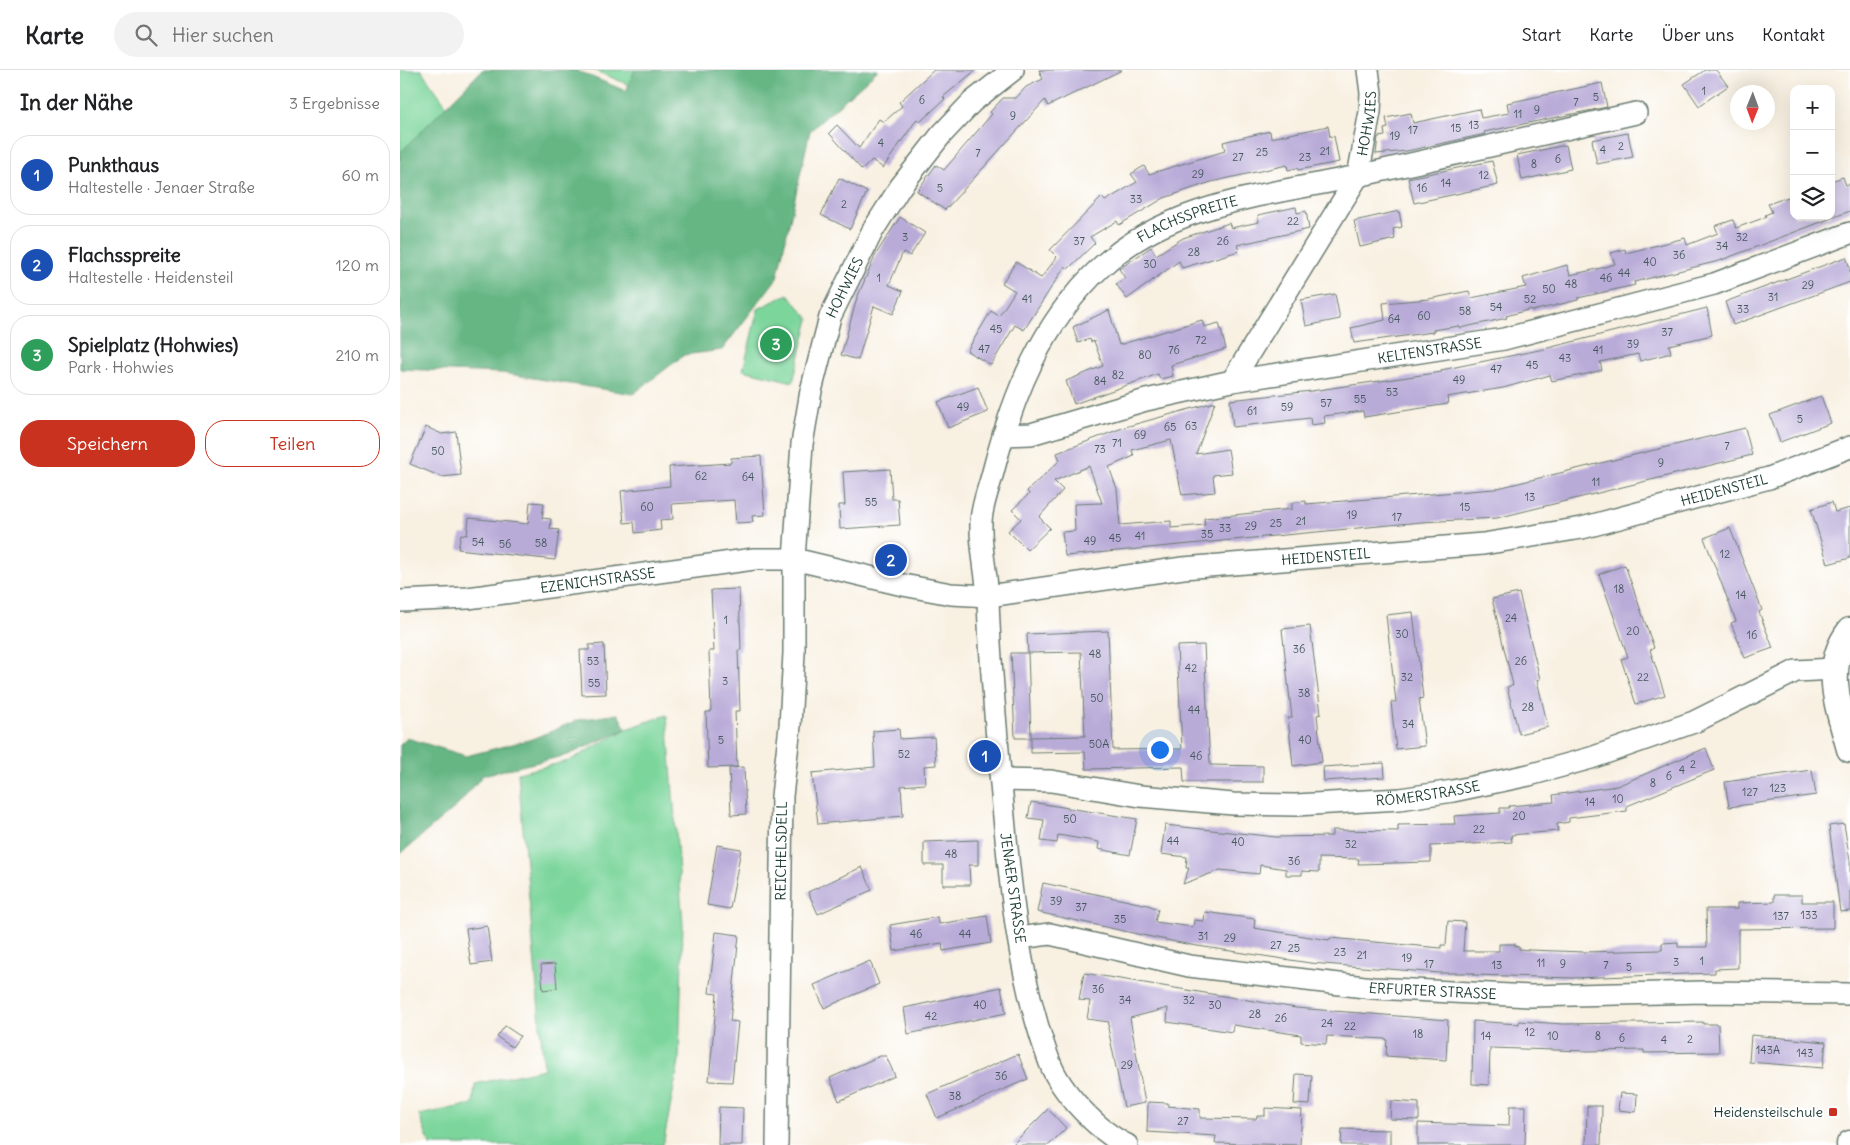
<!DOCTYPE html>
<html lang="de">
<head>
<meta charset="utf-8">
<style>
	:root { --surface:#fff; --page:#f2f2f2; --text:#202124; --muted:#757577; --line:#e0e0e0; --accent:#c8321e }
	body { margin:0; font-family:Delius,sans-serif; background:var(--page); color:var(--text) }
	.controls { position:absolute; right:15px; top:15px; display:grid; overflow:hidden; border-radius:10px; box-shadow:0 5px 20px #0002 }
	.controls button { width:45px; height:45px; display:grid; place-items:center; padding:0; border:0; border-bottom:1px solid var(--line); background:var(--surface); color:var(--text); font:25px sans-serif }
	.compass { position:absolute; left:1330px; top:15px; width:45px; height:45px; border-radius:50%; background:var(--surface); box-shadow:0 5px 20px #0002; rotate:181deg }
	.you { position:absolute; left:759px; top:679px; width:18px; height:18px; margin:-12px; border:4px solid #fff; border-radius:50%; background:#1a73e8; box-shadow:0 0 0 8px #1a73e833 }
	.badge { display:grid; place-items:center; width:32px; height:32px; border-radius:50%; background:var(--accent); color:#fff; font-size:16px; font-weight:700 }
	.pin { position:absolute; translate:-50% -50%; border:2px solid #fff; box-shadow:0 1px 5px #0006 }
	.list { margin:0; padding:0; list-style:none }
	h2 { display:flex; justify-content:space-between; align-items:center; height:65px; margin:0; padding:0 20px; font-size:21px }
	h2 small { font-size:16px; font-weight:400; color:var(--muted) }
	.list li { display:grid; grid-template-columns:32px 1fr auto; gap:15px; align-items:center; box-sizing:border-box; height:80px; margin:0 10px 10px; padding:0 10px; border:1px solid var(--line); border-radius:20px }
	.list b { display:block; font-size:19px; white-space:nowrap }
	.list p { margin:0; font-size:16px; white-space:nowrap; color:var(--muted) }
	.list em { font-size:16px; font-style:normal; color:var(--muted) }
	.actions { display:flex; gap:10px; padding:15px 20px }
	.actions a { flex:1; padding:11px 0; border:1px solid var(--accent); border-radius:20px; text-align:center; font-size:18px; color:var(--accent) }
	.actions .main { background:var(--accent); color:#fff }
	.icon { flex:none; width:28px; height:28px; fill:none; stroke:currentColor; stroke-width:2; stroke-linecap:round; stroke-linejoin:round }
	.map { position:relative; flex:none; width:1450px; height:1075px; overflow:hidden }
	header { display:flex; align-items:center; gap:30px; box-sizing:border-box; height:70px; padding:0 25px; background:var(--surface); border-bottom:1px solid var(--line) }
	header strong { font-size:24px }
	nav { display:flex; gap:28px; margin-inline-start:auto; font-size:18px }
	.search { width:350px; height:45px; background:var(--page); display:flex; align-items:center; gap:12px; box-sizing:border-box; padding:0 18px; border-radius:28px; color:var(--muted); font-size:19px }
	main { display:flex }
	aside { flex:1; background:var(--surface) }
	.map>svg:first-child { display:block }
</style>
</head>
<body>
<header>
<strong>Karte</strong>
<div class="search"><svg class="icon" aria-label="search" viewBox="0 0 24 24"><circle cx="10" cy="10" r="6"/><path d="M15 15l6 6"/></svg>Hier suchen</div>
<nav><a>Start</a><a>Karte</a><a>Über uns</a><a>Kontakt</a></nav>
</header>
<main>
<aside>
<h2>In der Nähe<small>3 Ergebnisse</small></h2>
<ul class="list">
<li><span class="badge" style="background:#1a4fb4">1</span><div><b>Punkthaus</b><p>Haltestelle · Jenaer Straße</p></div><em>60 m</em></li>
<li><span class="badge" style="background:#1a4fb4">2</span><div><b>Flachsspreite</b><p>Haltestelle · Heidensteil</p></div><em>120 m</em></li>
<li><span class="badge" style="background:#2e9e5b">3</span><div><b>Spielplatz (Hohwies)</b><p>Park · Hohwies</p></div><em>210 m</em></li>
</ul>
<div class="actions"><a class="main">Speichern</a><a>Teilen</a></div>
</aside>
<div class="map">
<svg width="1450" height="1075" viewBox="0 0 1450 1075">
	<rect width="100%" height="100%" fill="#fff"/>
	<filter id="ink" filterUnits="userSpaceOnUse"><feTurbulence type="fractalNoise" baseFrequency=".02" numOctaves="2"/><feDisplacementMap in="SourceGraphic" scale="10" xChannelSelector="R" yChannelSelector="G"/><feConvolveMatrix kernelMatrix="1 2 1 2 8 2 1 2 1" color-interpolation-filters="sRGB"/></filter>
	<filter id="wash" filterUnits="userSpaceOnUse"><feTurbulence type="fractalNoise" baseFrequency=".0096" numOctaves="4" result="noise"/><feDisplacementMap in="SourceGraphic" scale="20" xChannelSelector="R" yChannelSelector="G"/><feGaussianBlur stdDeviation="1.12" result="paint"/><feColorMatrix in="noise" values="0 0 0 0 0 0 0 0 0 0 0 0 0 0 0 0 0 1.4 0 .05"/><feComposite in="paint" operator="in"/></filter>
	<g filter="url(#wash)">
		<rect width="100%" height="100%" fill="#f8f0e1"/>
		<path fill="#7cd59b" stroke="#4e8968" d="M0,0h21l26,36 -47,47z
			M194,0h41l-6,15z
			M388,224l21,25 -16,63 -50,-12 15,-61z
			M267,645l16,209 -4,137 -16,84h-233l-11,-30 54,-11 2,-20 69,-15 -26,-296 51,-12 57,-32z"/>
		<path fill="#65b683" stroke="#427a5c" d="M82,0h93l51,21 9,-21h243l-68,61 -33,147 -55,72 -38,5 -51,39 -131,-21 -102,-4v-216z
			M218,644l8,15 -58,26 -85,20 -25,30 -58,49v-109l7,-7 59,18 66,-17 46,-19z"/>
		<g id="blocks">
			<path fill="#b9abd8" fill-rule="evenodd" d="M534,0h42l-33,27 2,2 -25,23 -3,-3 -34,49 -11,-8 -10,10 -33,-37 8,-8 22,23 20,-29 5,3 18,-16 -3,-4z
				M639,0h83l-74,36 -3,-6 -100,110 -28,-19 19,-26 8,5 48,-56 -2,-2 13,-14h13l10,-11 17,-8z
				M1305,0h11l12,16 -29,20 -15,-22z
				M1202,13l5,24 -123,25 1,2 -78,17 -31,3 2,-17 7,-1 -1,-7 4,-1 -2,-10 25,-5 2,10 66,-14 2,9 28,-5 -2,-10z
				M928,56l2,11 4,-1 5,26 -41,8 -1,-2 -9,2 -1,-5 -76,17 -47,16 -45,27 -2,-4 -27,16 5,6 -27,26 -3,-3 -41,64 -9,-5 -24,40 -24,-14 24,-40 8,5 16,-25 -13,-8 14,-21 25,16 16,-21 -7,-7 52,-53 3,4 32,-19 -6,-8 13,-8 5,8 76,-23 -2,-9 47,-11 1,7z
				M1228,63l5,24 -36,7 -5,-24z
				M1166,75l5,24 -49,11 -5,-25z
				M1092,91l6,24 -84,18 -6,-25z
				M1443,107l3,8 4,-1v27l-131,50 -85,21 1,3 -57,13v2l-46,11 -1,-2 -25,7 1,2 -47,10 -1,-2 -26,4v2l-79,11 -3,-15 34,-8 -2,-17 46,-4 40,-8 2,7 55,-11 -3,-9 44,-13 3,10 27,-6 18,-5 -4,-11 14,-4 1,4 59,-15 2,7 31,-12 -3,-7 18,-6 3,8 30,-11 -1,-2 7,-3 -4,-8 20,-7 6,19h37v-35z
				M439,108l28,14 -17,37 -29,-14z
				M896,137l1,6 9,-2 3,18 -72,16 2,6 -57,17 -3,-7 -52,38 -11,-15 9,-6 -6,-9 32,-22 5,8 27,-17 46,-15 2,5 28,-6 -1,-7z
				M999,141l3,16 -9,2 2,10 -35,8 -6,-26z
				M500,147l25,16 -15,23 -7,-4 -14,33 14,6 -10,23 -19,-8 -16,54 -17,-5 16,-57 19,-44z
				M1446,187l4,11v14l-117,43 -8,-23z
				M935,224l5,25 -34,7 -5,-26z
				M1307,238l5,27 -43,10 2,8 -31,8 -2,-7 -38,8 2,8 -15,4 -35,7 -2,-6 -47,13 -56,9 1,7 -84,13 -1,-6 -39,5 1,7 -14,2 -1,-7 -77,9 -3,-27 81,-9 131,-19 -1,-2 103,-21z
				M709,240l10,35 83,-25 2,7 15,-4 7,26 -55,16 2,11 -13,3 -2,-5 -84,30 -8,-23 37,-15 -9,-25 -3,1 -1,-3 -12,4 -5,-16z
				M578,317l10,25 -40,16 -10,-26z
				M1421,326l10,27 -51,19 -10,-27z
				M815,332l-19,52 32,-5 4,24 -19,2 2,17 -33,3 -11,-55 -39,10 2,6 -25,11 8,22 3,36 51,-4v7l34,-3 -1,-7 88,-9v-6l14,-2v3l188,-15 251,-61 7,27 -255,63 -76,4 -356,34 -3,-24 13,-1 -1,-27 28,-1 -13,-37 -35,15 9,9 -24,27 11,11 -23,22 -19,-19 13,-12 -9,-9 17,-16 -2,-3 33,-31 -3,-7 68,-26z
				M26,357l16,7 14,-2 5,43 -19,2 -32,-13z
				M361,386l4,59 -13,1 1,6 -17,1 -2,-23 -62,4 1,15 -13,1 1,10 -26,3 -1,-11 -10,1 -3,-32 49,-5 -1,-19 62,-4v-5z
				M490,399l2,30h6l2,26 -60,4 -1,-24h6l-2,-33z
				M130,432l14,1 -2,15 9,1 -1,10 9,1 -4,30 -97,-11 3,-15 6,1 2,-17 59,6z
				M1432,432l3,10 15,-4v50l-22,6 -17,-55z
				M1330,458l32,82 -3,2 14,36 -28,10 -14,-35 5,-2 -32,-83z
				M1225,495l29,83 -4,2 15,45 -29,9 -15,-45 7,-2 -29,-83z
				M339,519l2,61h-3l2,61h-5l2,56 -29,1 -2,-56h5l-2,-61h5l-3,-61z
				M1119,523l21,86 -3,1 11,47 -29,7 -12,-47 6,-2 -21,-86z
				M1013,542l10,86 -4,1 6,47 -29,3 -5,-47h5l-10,-87z
				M910,556l11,88 -4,1 5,47 -29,4 -5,-48h4l-10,-89z
				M708,561l5,119 69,-1 -5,-103 27,-1 6,120 53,1v16h-79l-1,-15 -97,2 -1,-17 -54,1v-15h-16l-4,-85h17l-1,-19zM681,582l4,84 -54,1 -3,-84z
				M204,574l2,50 -24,1 -2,-45h9v-5z
				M499,659l1,10 34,-2 2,28 -12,1 1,18 -24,2 2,30 -85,8 -6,-51 63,-6 -2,-36z
				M1306,678l8,22 -87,36v5l-58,7v4l-12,2 1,7 -47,4 1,7 -81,4v16l-73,2 1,-5 -40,-1v14l-17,-1v4h-16v-6l-26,-4 -1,9 -39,-4 -37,14 6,-16h-3l1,-11 -26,-3 4,-29 111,12 56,-1v-6l66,1v-6l57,-1 -1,-8 46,-3v-5h9v-2l45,-4 -1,-7 64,-9z
				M984,693l1,14 -61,4 -1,-14z
				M344,697l2,47 -15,1 -2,-47z
				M1412,700l4,25 -87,12 -4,-25z
				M631,732l106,17 -7,36 -32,-6 1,-7 -41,-7 -1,8 -16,-2 3,-21 -16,-2z
				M1444,754l6,37v50l-10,1 -11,-86z
				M578,770v25h-9l1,20h-27v-20h-19v-23z
				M317,775l24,4 -11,60 -23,-4z
				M462,797l10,23 -54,24 -10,-22z
				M643,813l105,22 10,4 -3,13 38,5 1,-7 10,1 1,-9 50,7 -1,9 75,12 1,-2 111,10v-3h5l2,-24 17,1 -2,29h36v-7h16v2l4,1v2l11,1 54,2 78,-2v-7l16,-1v5h29l-1,-38h31v-6l37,-1v-7h28v7h31v26l-95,1v39l-23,1v4l-142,5 -99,-3v-2h-34l-130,-10 -119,-18 -49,-10 -105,-23z
				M587,846l4,27 -48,8 -1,-8 -48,8 -4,-26 48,-8 1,7z
				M87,856l5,36 -21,3 -5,-36z
				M316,862l23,3 -9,86 8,1 -6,60 -23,-1 8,-87 -8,-1z
				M470,891l9,23 -55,24 -10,-23z
				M155,894l2,24 -14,2 -2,-25z
				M684,903l212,35 152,12 -2,40 -60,-4 1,-17 -60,-3 -1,8 -25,-2v-7l-68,-10 -1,7 -65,-10 1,-14 -38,10 15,85 -21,4 -16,-79 1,-6 -22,-3 3,-18 -11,-1z
				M601,917l5,26 -98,21 -4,-26z
				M1073,951l46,3v-3l44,3 140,-2v2h15l1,28 -75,1v-3l-57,1 -97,-3 -1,37 -17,-1z
				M105,956l15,10 -8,11 -15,-10z
				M1351,965l75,7 -3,26 -74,-6z
				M618,984l10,25 -91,39 -10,-24z
				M480,986h6l9,20 -56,25 -9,-23z
				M896,1004l16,1 -2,30 -16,-1z
				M1220,1023l17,1 -1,18 -18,-2z
				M991,1031l28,2v17l-29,-1z
				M748,1032l20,1v3l32,3v9l56,1 1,-3h8v-8l37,2 -2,35 -85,-2 1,-7 -69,-4z
				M1110,1036h16l-1,39h-107v-22l91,3z
				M1187,1036h15l-1,39h-15z
				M319,1037l24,1 -1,37h-24z
				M648,1039l18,19 -17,17h-37z
				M942,1059l48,1v15h-49z"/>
		</g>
	</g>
	<g filter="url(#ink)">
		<use href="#blocks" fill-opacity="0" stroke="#6b7c71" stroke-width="1"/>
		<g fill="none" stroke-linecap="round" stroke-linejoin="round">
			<g stroke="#6b7c71" stroke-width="24">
				<g id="minor">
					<path id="s1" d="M832,311l126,-205 12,-64 1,-19 -3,-23"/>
					<path id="s2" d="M603,365l28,-1 115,-34 86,-19 272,-42 210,-55 136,-51"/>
					<path id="s3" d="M0,531l68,-3 286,-39h40l109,26 48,9 37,2 195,-28 300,-24 99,-16 187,-50 81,-31"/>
					<path id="s4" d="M601,710l50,1 89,15 93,8 63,1 104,-6 53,-8 76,-16 62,-17 103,-36 102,-51 38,-2"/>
					<path id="s5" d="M619,868l31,-4 139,32 184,22 157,8 175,-4 145,2"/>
					<path id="s6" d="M377,1075l5,-349 8,-70 4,-73v-94l8,-115 9,-53 19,-74 43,-87 28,-44 40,-51 31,-33 41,-32"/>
					<path id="s7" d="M727,1075c-28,-13 -66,-53 -77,-82 -32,-85 -40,-178 -48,-268 -6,-65 -12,-130 -14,-196 -1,-25 -8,-51 -7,-76 0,-16 8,-35 12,-51 20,-77 49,-150 108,-205 70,-66 172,-72 261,-92 92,-20 183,-42 274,-62"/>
				</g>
			</g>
			<g stroke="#6b7c71" stroke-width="29">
				<path id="tertiary" d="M1450,561c-28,37 -11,77 0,118
					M1450,1075v-1"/>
			</g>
			<use href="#minor" stroke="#fff" stroke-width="21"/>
			<use href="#tertiary" stroke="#fff" stroke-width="26"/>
		</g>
	</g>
	<rect fill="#c8321e" stroke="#fff" stroke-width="2" x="1428" y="1037" width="10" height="10" rx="2.5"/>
	<g text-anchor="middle" stroke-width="4" stroke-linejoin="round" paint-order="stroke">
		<g font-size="11" fill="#46585d">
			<text x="1304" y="25">1</text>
			<text x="1196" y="31">5</text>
			<text x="522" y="34">6</text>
			<text x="1176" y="36">7</text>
			<text x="1137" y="44">9</text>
			<text x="1118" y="48">11</text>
			<text x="613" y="50">9</text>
			<text x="1074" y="59">13</text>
			<text x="1056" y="62">15</text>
			<text x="1013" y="64">17</text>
			<text x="995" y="70">19</text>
			<text x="481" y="77">4</text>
			<text x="1221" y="80">2</text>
			<text x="1203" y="84">4</text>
			<text x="925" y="85">21</text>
			<text x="862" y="86">25</text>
			<text x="578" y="87">7</text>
			<text x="838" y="91">27</text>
			<text x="905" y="91">23</text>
			<text x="1158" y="93">6</text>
			<text x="1134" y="98">8</text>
			<text x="798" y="108">29</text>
			<text x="1084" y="109">12</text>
			<text x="1046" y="117">14</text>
			<text x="540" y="122">5</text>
			<text x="1022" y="122">16</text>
			<text x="736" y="133">33</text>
			<text x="444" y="138">2</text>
			<text x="893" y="155">22</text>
			<text x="505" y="171">3</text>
			<text x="1342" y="171">32</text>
			<text x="679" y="175">37</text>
			<text x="823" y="175">26</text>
			<text x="1322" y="180">34</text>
			<text x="794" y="186">28</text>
			<text x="1279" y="189">36</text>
			<text x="1250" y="196">40</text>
			<text x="750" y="198">30</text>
			<text x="1224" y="207">44</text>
			<text x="479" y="212">1</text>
			<text x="1206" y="212">46</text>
			<text x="1171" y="218">48</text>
			<text x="1408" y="219">29</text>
			<text x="1149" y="223">50</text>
			<text x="1373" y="231">31</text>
			<text x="627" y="233">41</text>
			<text x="1130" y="233">52</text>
			<text x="1096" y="241">54</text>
			<text x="1343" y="243">33</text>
			<text x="1065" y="245">58</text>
			<text x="1024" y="250">60</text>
			<text x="994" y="253">64</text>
			<text x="596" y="263">45</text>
			<text x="1267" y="266">37</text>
			<text x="801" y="274">72</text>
			<text x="1233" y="278">39</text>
			<text x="584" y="283">47</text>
			<text x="774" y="284">76</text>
			<text x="1198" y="284">41</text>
			<text x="745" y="289">80</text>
			<text x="1165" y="292">43</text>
			<text x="1132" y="299">45</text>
			<text x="1096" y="303">47</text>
			<text x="718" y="309">82</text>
			<text x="1059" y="314">49</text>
			<text x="700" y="315">84</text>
			<text x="992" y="326">53</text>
			<text x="960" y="333">55</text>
			<text x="926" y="337">57</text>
			<text x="563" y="341">49</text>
			<text x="887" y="341">59</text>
			<text x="852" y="345">61</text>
			<text x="1400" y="353">5</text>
			<text x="791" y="360">63</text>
			<text x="770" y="361">65</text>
			<text x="740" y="369">69</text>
			<text x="717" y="377">71</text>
			<text x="1327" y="380">7</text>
			<text x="700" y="383">73</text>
			<text x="38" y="385">50</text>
			<text x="1261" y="397">9</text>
			<text x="301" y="410">62</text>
			<text x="348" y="411">64</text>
			<text x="1196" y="416">11</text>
			<text x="1130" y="431">13</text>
			<text x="471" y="436">55</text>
			<text x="247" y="441">60</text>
			<text x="1065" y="441">15</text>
			<text x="952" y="449">19</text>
			<text x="997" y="451">17</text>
			<text x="901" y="455">21</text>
			<text x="876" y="457">25</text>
			<text x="851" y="460">29</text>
			<text x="825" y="462">33</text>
			<text x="807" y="468">35</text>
			<text x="740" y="470">41</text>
			<text x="715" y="472">45</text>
			<text x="690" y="475">49</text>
			<text x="78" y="476">54</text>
			<text x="141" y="477">58</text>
			<text x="105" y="478">56</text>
			<text x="1325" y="488">12</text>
			<text x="1219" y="523">18</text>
			<text x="1341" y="529">14</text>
			<text x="1111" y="552">24</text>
			<text x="326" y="554">1</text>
			<text x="1233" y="565">20</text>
			<text x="1002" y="568">30</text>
			<text x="1352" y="569">16</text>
			<text x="899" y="583">36</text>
			<text x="695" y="588">48</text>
			<text x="193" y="595">53</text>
			<text x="1121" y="595">26</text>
			<text x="791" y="602">42</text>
			<text x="1007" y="611">32</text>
			<text x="1243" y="611">22</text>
			<text x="325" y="615">3</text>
			<text x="194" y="617">55</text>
			<text x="904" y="627">38</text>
			<text x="697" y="632">50</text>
			<text x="1128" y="641">28</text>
			<text x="794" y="644">44</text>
			<text x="1008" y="658">34</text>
			<text x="321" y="674">5</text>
			<text x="905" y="674">40</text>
			<text x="699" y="678">50A</text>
			<text x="504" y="688">52</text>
			<text x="796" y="690">46</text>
			<text x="1293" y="698">2</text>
			<text x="1282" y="704">4</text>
			<text x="1269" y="710">6</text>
			<text x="1253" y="717">8</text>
			<text x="1378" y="722">123</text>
			<text x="1350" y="726">127</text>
			<text x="1218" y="733">10</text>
			<text x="1190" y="736">14</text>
			<text x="1119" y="750">20</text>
			<text x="670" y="753">50</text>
			<text x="1079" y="763">22</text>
			<text x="773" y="775">44</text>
			<text x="838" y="776">40</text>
			<text x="951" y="778">32</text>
			<text x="551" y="788">48</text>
			<text x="894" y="795">36</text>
			<text x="656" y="835">39</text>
			<text x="681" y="841">37</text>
			<text x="1409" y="849">133</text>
			<text x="1381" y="850">137</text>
			<text x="720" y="853">35</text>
			<text x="516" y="868">46</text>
			<text x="565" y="868">44</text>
			<text x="803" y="870">31</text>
			<text x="830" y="872">29</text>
			<text x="876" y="879">27</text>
			<text x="894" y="882">25</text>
			<text x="940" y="886">23</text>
			<text x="962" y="889">21</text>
			<text x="1007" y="892">19</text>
			<text x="1302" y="895">1</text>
			<text x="1276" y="896">3</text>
			<text x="1141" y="897">11</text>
			<text x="1029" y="898">17</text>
			<text x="1163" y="898">9</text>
			<text x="1097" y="899">13</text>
			<text x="1206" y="899">7</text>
			<text x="1229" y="901">5</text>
			<text x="698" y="923">36</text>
			<text x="725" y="934">34</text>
			<text x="789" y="934">32</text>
			<text x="580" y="939">40</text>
			<text x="815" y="939">30</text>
			<text x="855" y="948">28</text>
			<text x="531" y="950">42</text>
			<text x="881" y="952">26</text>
			<text x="927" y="957">24</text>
			<text x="950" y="960">22</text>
			<text x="1130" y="966">12</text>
			<text x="1018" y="968">18</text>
			<text x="1086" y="970">14</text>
			<text x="1153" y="970">10</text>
			<text x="1198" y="970">8</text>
			<text x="1222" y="972">6</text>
			<text x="1290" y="973">2</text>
			<text x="1264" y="974">4</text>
			<text x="1368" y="984">143A</text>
			<text x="1405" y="987">143</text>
			<text x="727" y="999">29</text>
			<text x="601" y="1010">36</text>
			<text x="555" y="1030">38</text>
			<text x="783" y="1055">27</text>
		</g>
		<g font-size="14" fill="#1f3d34" stroke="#fff">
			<text dy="5" stroke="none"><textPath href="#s1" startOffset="294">HOHWIES</textPath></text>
			<text dy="5" stroke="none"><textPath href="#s7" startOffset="1048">FLACHSSPREITE</textPath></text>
			<text dy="5" stroke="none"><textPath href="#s6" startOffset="865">HOHWIES</textPath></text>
			<text dy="5" stroke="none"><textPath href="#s2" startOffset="436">KELTENSTRASSE</textPath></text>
			<text dy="5" stroke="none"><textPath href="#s3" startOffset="1340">HEIDENSTEIL</textPath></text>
			<text dy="5" stroke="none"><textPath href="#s3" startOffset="935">HEIDENSTEIL</textPath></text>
			<text dy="5" stroke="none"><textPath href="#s3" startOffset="199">EZENICHSTRASSE</textPath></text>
			<text dy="5" stroke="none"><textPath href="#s4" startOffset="429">RÖMERSTRASSE</textPath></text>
			<text dy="5" stroke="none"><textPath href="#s6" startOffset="294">REICHELSDELL</textPath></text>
			<text transform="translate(613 818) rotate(82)" y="5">JENAER STRASSE</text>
			<text dy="5" stroke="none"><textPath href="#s5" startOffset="419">ERFURTER STRASSE</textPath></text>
		</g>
		<g font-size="14" fill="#1f3d34" stroke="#fff" text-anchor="end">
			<text x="1423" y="1047">Heidensteilschule</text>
		</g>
	</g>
</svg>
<div class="controls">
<button>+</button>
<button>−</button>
<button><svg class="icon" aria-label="layers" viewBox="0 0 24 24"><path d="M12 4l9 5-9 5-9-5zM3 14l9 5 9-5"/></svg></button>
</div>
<svg class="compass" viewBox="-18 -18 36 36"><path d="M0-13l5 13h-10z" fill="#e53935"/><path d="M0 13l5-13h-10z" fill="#757577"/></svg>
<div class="you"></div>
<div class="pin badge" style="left:585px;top:686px;background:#1a4fb4">1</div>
<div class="pin badge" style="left:491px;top:490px;background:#1a4fb4">2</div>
<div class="pin badge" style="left:376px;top:274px;background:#2e9e5b">3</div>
</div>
</main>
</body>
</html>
